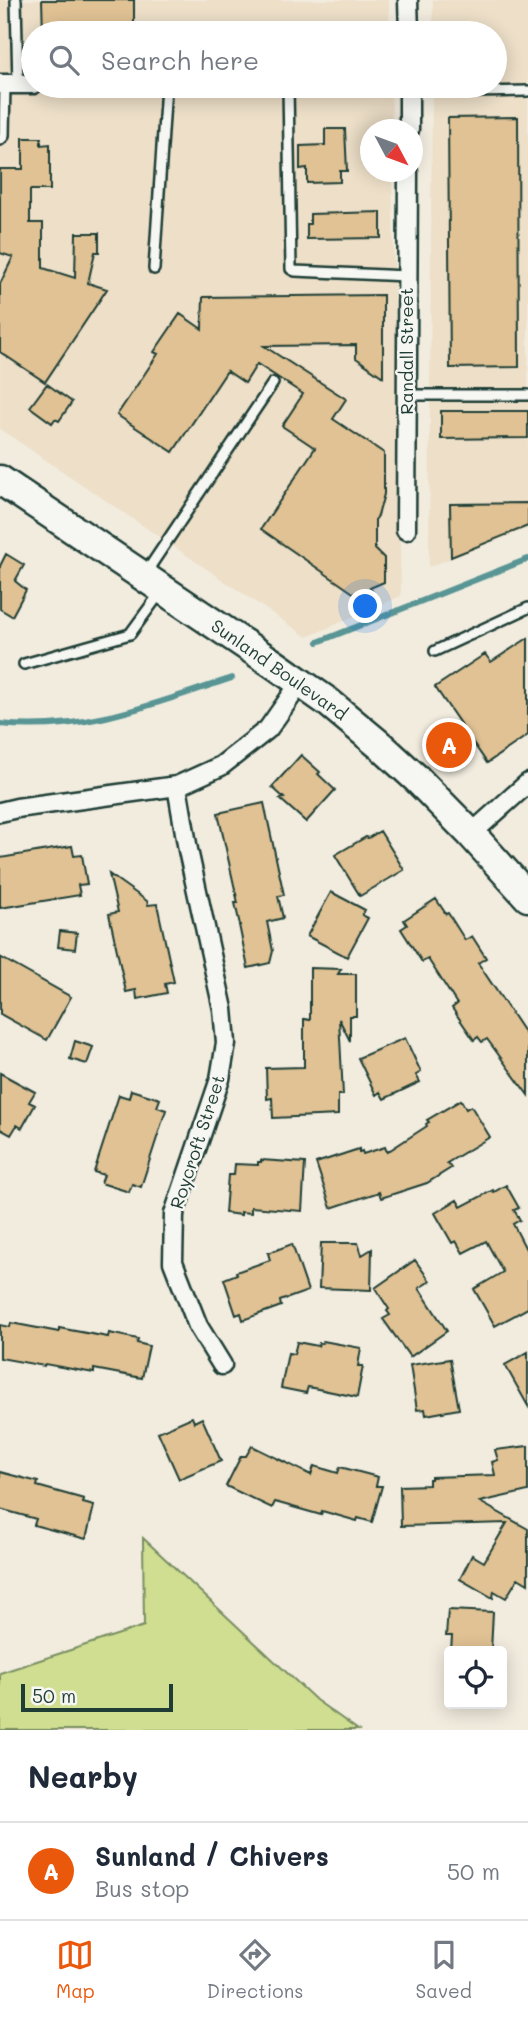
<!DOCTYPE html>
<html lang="en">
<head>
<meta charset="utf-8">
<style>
	:root { --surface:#fff; --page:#f6f6f7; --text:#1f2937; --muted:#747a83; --line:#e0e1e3; --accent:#ea580c }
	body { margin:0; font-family:Mali,sans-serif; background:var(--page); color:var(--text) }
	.controls { position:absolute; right:21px; bottom:21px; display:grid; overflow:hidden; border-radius:7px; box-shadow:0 4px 18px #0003 }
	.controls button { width:63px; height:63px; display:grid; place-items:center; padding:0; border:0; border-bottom:2px solid var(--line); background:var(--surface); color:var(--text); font:35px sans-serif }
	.compass { position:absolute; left:360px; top:119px; width:63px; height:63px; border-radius:50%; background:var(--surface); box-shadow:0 4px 18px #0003; rotate:131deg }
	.scale { position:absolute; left:21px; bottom:18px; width:152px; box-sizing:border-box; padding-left:7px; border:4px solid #1f3d34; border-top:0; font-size:19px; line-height:24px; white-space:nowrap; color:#1f3d34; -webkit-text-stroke:5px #f6f6f2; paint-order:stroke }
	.you { position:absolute; left:366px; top:607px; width:24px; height:24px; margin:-18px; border:5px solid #fff; border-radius:50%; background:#1a73e8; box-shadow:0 0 0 10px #1a73e833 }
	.badge { display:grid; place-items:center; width:46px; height:46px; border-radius:50%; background:var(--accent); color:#fff; font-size:23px; font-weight:700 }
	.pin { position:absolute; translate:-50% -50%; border:4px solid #fff; box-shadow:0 2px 7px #0006 }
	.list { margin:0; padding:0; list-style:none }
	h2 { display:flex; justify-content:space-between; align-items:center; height:91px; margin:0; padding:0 28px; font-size:30px }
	h2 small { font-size:23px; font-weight:400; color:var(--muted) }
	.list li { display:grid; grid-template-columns:46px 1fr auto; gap:21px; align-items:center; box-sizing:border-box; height:98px; padding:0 28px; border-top:2px solid var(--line) }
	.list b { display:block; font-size:26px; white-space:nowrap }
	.list p { margin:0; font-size:23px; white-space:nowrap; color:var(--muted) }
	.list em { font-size:23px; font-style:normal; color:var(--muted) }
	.icon { flex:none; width:38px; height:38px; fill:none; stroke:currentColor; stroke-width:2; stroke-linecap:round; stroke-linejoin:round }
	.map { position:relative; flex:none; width:528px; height:1730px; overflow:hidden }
	.search { position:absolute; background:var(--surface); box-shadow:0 4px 18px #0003; left:21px; right:21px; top:21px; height:77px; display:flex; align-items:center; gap:18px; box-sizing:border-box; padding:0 24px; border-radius:38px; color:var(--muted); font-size:26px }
	.sheet { height:189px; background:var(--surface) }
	nav { display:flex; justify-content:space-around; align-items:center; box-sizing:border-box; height:98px; border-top:2px solid var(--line); background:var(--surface); font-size:19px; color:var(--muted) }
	nav a { display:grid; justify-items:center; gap:4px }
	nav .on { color:var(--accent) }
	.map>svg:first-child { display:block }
</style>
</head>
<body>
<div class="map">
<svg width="528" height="1730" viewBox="0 0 528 1730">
	<rect width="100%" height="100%" fill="#f2ecdf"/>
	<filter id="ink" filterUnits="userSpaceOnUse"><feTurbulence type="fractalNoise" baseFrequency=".0143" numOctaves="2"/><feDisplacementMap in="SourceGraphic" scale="14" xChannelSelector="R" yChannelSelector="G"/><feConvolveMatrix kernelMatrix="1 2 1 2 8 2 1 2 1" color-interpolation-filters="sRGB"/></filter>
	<g filter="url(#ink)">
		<path fill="#eddfc8" d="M0,0h389l1,33h-357v53h358l1,43 -22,1v42h22l9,424 -94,41 -307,-208z
			M433,0h95v528l-99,39 3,-481h63v-53h-62z"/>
		<path fill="#d0de91" stroke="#788e62" stroke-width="2" d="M143,1538l173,162 42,30h-358v-57l144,-47z"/>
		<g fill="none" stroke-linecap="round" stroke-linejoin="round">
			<path stroke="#589594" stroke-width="6" d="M318,642l210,-83
				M0,724c84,9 154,-20 232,-46"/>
		</g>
		<path fill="#e0c294" stroke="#1f3d34" stroke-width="2" d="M42,0h92v33h-91z
			M518,117l1,250 -69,1 -2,-250z
			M325,129h20l2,42h-7v11l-33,1v-15l-7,1v-23l25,-1z
			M23,138h18v7l9,-1v46h-20v33h13v45l32,10 1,-45h23v19h-4l-7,31 19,6 -62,93 -45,-30v-68l13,-27 -13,-4v-84h23z
			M381,212v26l-74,1v-15h3v-10z
			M383,295v82l-27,-19v-13l-92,1 82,53 -13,20 51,34v41l-6,22 -3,4v29l9,9v24l-14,6 3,4 -14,5 -98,-68 54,-81 -33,-22 21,-32 -46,-30 -12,19 -18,-12 -54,81 -56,-37 41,-61 -4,-2 26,-38 22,15 1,-32z
			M47,384l25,18 -13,19 -4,-2 -3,4 -22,-16z
			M441,411h87v27l-87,1z
			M528,503v23l-77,31 -1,-53z
			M6,554l18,11 -9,16 11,9 -14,26 -12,-7v-43z
			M528,638v97l-41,28 -52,-76 50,-33 6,8z
			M301,755l19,17 -2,2 17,16 -29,32 -26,-23 4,-1 -12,-11z
			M264,803l20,92 -6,1 5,22 -16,4 6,29 -3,12 -22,5 -9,-43h1l-5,-22h3l-20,-90z
			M380,831l24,39 -44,26 -25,-41 31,-18 2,1z
			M72,846l2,10 8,-1 5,29 -9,1 2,10 -80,13v-50z
			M109,874l38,27 1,4 9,-1 17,78 -9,2 2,9 -30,6 -1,-9 -10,2 -17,-78 9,-2z
			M331,892l34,18 -3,5 6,3 -21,39 -40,-21z
			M436,899l10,15 2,-1 17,27 7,-4 14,22 -8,5 50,75v57l-41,-56 -5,3 -4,-5 -4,3 -22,-32 5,-4 -29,-45 -6,3 -21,-33 6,-4 -3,-5z
			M60,931l17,2 -2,16 -17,-2z
			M0,957l71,40 -24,43 -47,-26z
			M310,968l31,1 -3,5h18v42h-6v25l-11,-22 4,76h-5v20l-65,3 -1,-20 -5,1 -1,-31 38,-1v-48l6,1z
			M405,1038l16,34 -5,3 4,7 -36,17 -4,-7 -4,3 -18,-37z
			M75,1041l18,6 -6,17 -17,-5z
			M0,1073l35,19 -6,10 6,3 -13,23 -5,-3 -6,10 -11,-6z
			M131,1090l29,9 -3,8 9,3 -25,77 -9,-3 -3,8 -28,-9 3,-8 -10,-3 25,-77 10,3z
			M461,1100l5,9 5,-3 19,31 -43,26 4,5 -24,15 -46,15 -2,-6 -48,16 -15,-45 43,-14v3l3,-1 1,3 22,-7 2,5 40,-26 -1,-2 3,-2 -2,-2z
			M261,1160l44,3 -3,48 -51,-4v6l-10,-1v3l-16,-2 3,-38h6l1,-11 23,1v-3h3z
			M506,1185l13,23 -5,2 6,10 -7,4 15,29v55l-33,18 -21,-37 29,-17 -17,-31 -23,12 -7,-12 -4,2 -17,-30 22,-13 4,7 32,-17 1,2z
			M321,1243h37l4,12 10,-6 -1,41 -52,-2z
			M292,1244l16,47 -28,10 1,5 -38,14 -2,-7 -5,2 -12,-36 13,-5 -1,-2 34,-12 -2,-7z
			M415,1260l15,21 -11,7 28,43 -37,26 -27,-38 7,-4 -3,-4 2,-2 -14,-21z
			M11,1323l48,9v-4l49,9 1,-4 29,6 -1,4 12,3 -7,32 -48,-9v4l-49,-9 -1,2 -44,-8v-33l10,2z
			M323,1341l38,7 -3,18h5l-6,31 -49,-10 -2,6 -25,-5 7,-35 6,1 3,-12 21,4 1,-3h3z
			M528,1352v54l-23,-41z
			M450,1359l9,50 -33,6 -1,-6 -8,1 -7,-45z
			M192,1417l2,5 8,-4 19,43 -42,18 -21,-47z
			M252,1446l59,29 3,-9 24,7 2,-6 38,10 -2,9h6l-10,36 -14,-4 -1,3 -35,-10 -1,4 -46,-13 -3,6 -46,-22 15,-30h5z
			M528,1446v45l-48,11 48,27v55l-10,-6 -12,20 -12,-7 -1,7 -33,-19 12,-24 12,7 23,-39 -106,3 -1,-40 29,-1v-6h2v-2l64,-2 -3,-13 6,-2 -3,-10z
			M0,1472l38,10 -1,4 47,13 -1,4 11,3 -8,33 -52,-14 2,-6 -36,-10z
			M448,1610l45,2 -2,39h-40l1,-15h-6z"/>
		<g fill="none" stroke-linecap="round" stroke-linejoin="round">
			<g stroke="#1f3d34" stroke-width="14">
				<path id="lane" d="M16,0l2,84
					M288,86l3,183 4,2 112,5
					M471,92l57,-1
					M0,140l4,-4 1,-52
					M154,269l12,-183
					M407,395h121
					M145,574l128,-191
					M435,651l93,-43
					M24,664l106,-30 30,-41"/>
			</g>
			<g stroke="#1f3d34" stroke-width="23">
				<path id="street" d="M408,0l1,33
					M0,84h33
					M409,130v-44
					M406,530l2,-358
					M177,786l11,64 35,159 3,34 -6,36 -46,135 -1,48 25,64 24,39
					M0,812l17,-4 160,-22 44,-20 47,-37 33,-47
					M471,834l57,-51"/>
			</g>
			<g stroke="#1f3d34" stroke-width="33">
				<path id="primary" d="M0,480l274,184 54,38 54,45 35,32 54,55 57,63"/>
			</g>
			<use href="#lane" stroke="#f6f6f2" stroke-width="9"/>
			<use href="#street" stroke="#f6f6f2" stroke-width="18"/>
			<use href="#primary" stroke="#f6f6f2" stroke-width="28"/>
		</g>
	</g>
	<g text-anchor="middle" stroke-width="5" stroke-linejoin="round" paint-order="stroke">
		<g font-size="18" fill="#1f3d34" stroke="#f6f6f2">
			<text transform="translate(407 351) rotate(-90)" y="6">Randall Street</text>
			<text transform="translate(279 670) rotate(35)" y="6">Sunland Boulevard</text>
			<text transform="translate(198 1142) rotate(-72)" y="6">Roycroft Street</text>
		</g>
	</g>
</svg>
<div class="controls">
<button><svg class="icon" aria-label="locate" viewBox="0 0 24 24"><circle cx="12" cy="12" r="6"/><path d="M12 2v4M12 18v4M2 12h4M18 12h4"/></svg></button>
</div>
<svg class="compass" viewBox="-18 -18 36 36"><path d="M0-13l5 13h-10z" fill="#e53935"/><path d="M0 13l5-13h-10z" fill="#747a83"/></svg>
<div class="scale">50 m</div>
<div class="you"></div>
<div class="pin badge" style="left:449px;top:745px">A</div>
<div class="search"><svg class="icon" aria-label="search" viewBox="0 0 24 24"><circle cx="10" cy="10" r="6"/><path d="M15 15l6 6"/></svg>Search here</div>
</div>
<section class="sheet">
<h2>Nearby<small></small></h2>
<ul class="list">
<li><span class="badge">A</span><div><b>Sunland / Chivers</b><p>Bus stop</p></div><em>50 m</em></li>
</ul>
</section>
<nav>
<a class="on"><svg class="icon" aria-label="map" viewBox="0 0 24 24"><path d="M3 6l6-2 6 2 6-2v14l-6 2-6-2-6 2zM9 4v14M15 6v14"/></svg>Map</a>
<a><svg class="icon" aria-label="directions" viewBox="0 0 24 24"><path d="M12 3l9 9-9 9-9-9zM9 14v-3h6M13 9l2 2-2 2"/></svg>Directions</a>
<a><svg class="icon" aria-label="saved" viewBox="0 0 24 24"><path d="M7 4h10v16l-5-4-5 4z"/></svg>Saved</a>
</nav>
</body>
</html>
